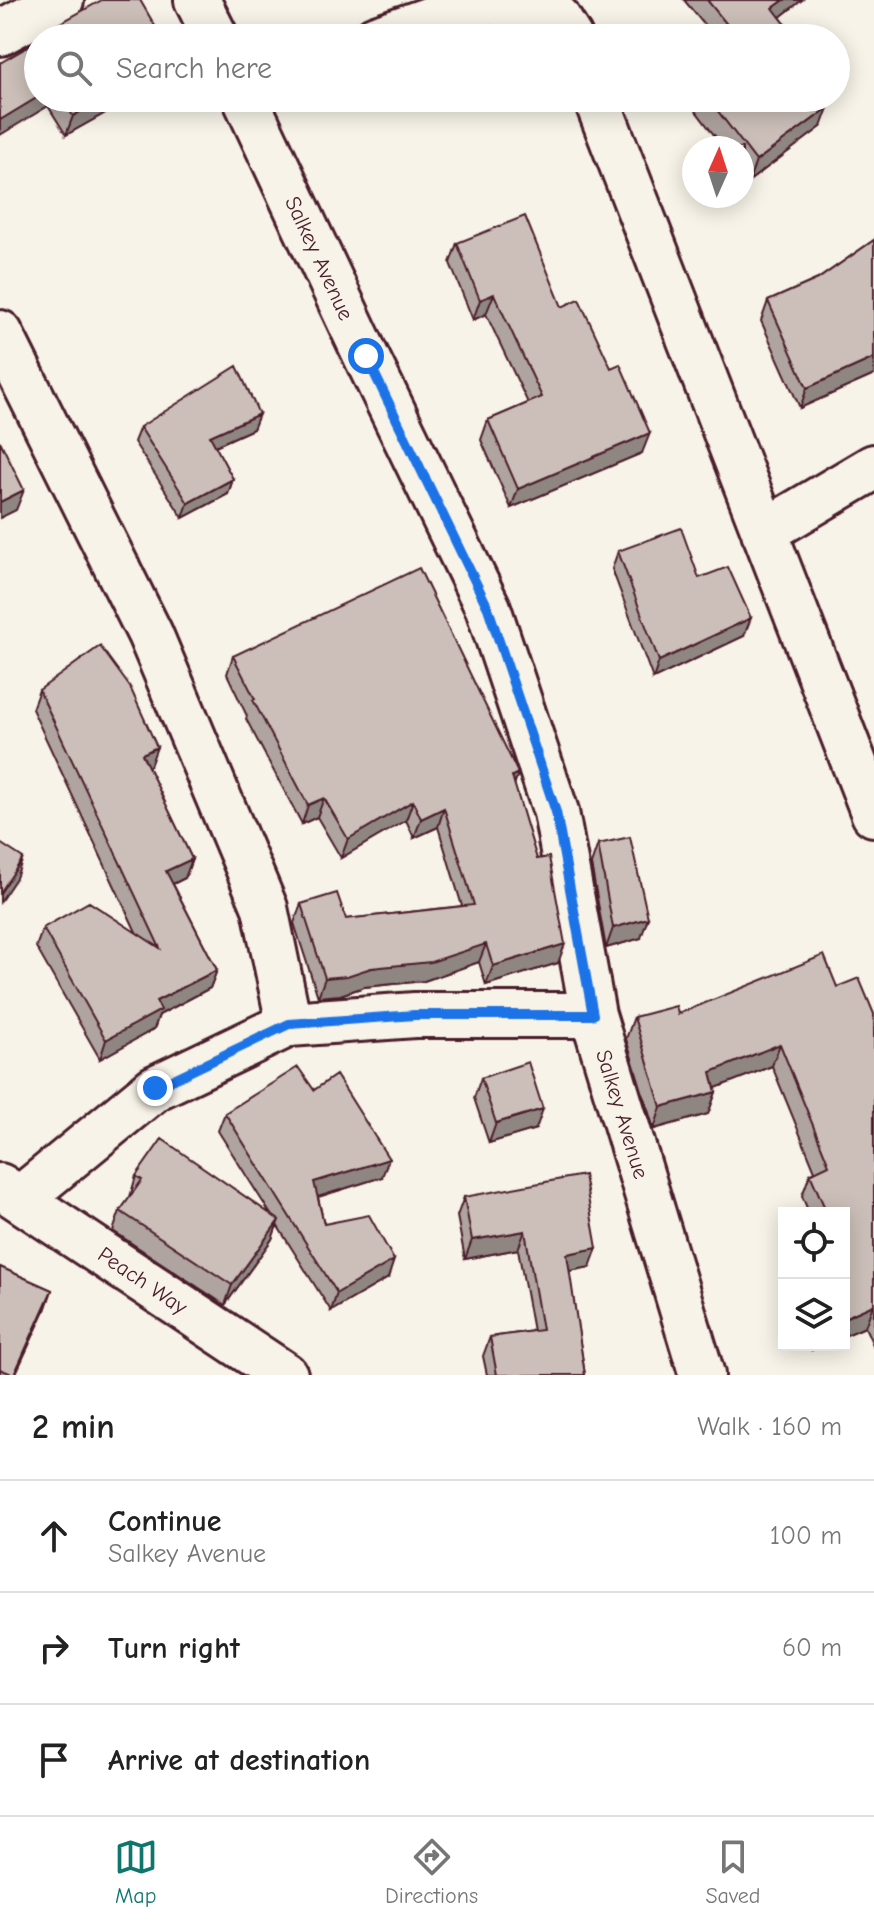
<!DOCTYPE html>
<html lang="en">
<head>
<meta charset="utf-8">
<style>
	:root { --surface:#fff; --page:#f2f2f2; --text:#222; --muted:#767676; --line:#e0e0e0; --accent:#0f766e }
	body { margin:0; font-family:"Comic Neue",sans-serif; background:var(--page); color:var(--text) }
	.controls { position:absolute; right:24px; bottom:24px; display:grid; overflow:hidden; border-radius:0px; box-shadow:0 4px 20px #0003 }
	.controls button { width:72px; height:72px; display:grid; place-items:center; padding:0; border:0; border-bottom:2px solid var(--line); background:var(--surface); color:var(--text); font:40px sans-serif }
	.compass { position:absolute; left:682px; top:136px; width:72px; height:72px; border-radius:50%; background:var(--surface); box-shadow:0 4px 20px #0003; rotate:3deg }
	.stop { position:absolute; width:24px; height:24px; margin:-18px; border:6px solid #1a73e8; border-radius:50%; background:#fff }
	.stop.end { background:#1a73e8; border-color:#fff; box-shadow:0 2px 8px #0008 }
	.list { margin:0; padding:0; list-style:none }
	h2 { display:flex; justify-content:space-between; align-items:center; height:104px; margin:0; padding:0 32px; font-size:34px }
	h2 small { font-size:26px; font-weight:400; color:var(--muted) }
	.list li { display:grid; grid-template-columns:52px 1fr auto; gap:24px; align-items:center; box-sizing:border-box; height:112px; padding:0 32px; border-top:2px solid var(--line) }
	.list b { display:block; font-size:30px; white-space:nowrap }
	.list p { margin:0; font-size:26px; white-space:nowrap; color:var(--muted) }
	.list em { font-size:26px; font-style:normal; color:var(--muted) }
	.icon { flex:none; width:44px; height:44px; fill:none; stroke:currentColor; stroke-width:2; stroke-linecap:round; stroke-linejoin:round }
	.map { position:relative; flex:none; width:874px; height:1375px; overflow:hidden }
	.search { position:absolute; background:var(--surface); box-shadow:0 4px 20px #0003; left:24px; right:24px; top:24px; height:88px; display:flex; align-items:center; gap:20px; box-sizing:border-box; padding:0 28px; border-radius:44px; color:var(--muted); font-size:30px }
	.sheet { height:440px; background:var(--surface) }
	nav { display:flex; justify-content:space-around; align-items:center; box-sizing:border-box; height:112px; border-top:2px solid var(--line); background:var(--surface); font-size:22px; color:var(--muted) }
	nav a { display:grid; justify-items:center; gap:4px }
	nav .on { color:var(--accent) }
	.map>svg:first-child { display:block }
</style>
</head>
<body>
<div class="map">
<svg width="874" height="1375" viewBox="0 0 874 1375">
	<rect width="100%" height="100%" fill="#f7f3e8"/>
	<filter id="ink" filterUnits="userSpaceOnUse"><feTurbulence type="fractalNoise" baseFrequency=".0125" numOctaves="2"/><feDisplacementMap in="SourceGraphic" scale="16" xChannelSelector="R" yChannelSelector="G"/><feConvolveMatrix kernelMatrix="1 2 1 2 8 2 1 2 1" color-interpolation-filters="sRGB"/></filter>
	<g filter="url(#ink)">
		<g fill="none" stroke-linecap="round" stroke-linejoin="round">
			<g stroke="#4a1f2b" stroke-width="50">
				<path id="street" d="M197,0l19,38
					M0,33l61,-33
					M376,38l104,-36 45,3 32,12 13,21
					M245,98l121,258 122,252 68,204 37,203 109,360
					M596,98l278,716
					M0,333l150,301 115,274 24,116
					M764,532l110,-65
					M0,1186l285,189
					M21,1198l134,-110 134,-64 126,-9h178"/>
			</g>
			<use href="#street" stroke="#f7f3e8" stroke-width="44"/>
		</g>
		<path fill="#afa49f" stroke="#4a1f2b" stroke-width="2" d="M684,0h118l-22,17 16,21h-81z
			M38,98h94l-66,37 -18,-29z
			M701,98h7l113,29 -72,54 -7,-9v-24h-18l-28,-37z
			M874,240v135l-74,33 -39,-87 7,-20 50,-22z
			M457,243l105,64 80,146 -131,55 -30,-68 7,-20 40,-17 -42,-89 -13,6 -23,-57z
			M259,414l-6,15 -38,17 18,33 -5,15 -45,24 -49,-76 6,-15z
			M618,551l81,27 45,58 -91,43 -41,-110z
			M233,656l285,117 -4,11 44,179 -72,22 -7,-23 -55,19 -60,6 -24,8 -22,2 -24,-74 7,-19 45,15 116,-13 -24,-79 -24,11 -8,-18 -65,38 -24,-41 -15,7 -56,-105 1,-3 -20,-42z
			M39,690l111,76 -2,1 44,92 -7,19 -12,6 44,86 -7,18 -51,27 -5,14 -54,30 -64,-112 7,-19 94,6 -105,-225z
			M598,844l43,94 -35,10 -15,-84z
			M837,987l37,27v333l-9,-20 -21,9v-123h-35l-7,-17 8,-22 5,-3 -43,-105 -57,22 1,4 -8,22 -54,15 -28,-90 8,-22 44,-3z
			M481,1078l55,51 -47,14 -15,-45z
			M314,1090l68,87 -64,20 6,27 64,54 -57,33 -54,-86 -5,14 -47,66 -112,-74 7,-20 10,-14 6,-21 134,37 -52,-82 7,-18z
			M464,1197l126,70 -21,4 16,104h-98l-4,-19 7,-19 43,-6 -15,-82 -53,10 -8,-43z
			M0,1267l52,23 -7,20 -30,65h-15z"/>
		<path fill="#8f8682" stroke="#4a1f2b" stroke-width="2" d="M784,0h18l-36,28 7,-20z
			M38,97l13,1 -3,8 -48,29v-15z
			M104,98h28l-66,37 7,-19z
			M828,108l-7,19 -72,54 7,-20z
			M494,294l-8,20 -13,6 7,-20z
			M874,358v17l-74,33 7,-20z
			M259,414l-6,15 -49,22 6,-15z
			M650,433l-8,20 -131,55 7,-19z
			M233,479l-5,15 -45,24 5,-15z
			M24,490l-8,20 -16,8v-16z
			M751,618l-7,18 -91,43 6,-18z
			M157,747l-7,19 -15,6 7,-18z
			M518,773l-6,19v-16z
			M324,798l-7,19 -15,7 6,-19z
			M413,801l-7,19 -65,38 7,-19z
			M444,808l-6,19 -24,11 7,-19z
			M23,858l-7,20 -16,24v-9z
			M192,859l-7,19 -25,12 6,-19z
			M648,918l-7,20 -35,10 7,-20z
			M486,944l-7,18 -55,19 -60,6 -24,8 -22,2 7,-19z
			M565,944l-7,19 -72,22 7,-19z
			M217,970l-7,18 -51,27 -5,14 -54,30 6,-19 50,-39z
			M780,1044l-8,22 -69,27 8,-21z
			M716,1092l-8,22 -54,15 7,-22z
			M543,1109l-7,20 -47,14 7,-20z
			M389,1159l-7,18 -74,23 6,-18z
			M279,1220l-7,19 -47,66 7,-20z
			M525,1231l-7,18 -53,10 7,-19z
			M597,1248l-7,19 -30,6 7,-19z
			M394,1260l-6,18 -57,33 6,-18z
			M52,1290l-7,20 -30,65h-2z
			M873,1305l-8,22 -21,9v-18z
			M813,1345h10l-11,5z"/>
		<path fill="#ccbfb9" stroke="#4a1f2b" stroke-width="2" d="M102,0h38l22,38h-119l16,-9 -2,-4z
			M707,0h77l-11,8 23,30h-58z
			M38,41v56l-38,23v-57z
			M62,98h42l-31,18z
			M708,98h113l7,10 -72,53z
			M525,216l37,91 17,-8 32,69 9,-4 30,69 -132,56 -30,-69 54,-23 -48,-103 -14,6 -23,-57z
			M874,240v118l-67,30 -39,-87 50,-22z
			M237,366l22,48 -49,22 23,43 -45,24 -48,-76z
			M0,441l24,49 -24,12z
			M681,528l18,50 29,-11 23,51 -92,43 -41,-110z
			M419,568l99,205 -6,3 25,83 12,-2 16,87 -72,22 -7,-22 -55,18 -60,6 -24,8 -22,2 -24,-74 36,-11 9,26 128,-14 -30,-97 -23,11 -8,-18 -65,38 -24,-41 -16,7 -55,-105 2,-1 -22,-43z
			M100,646l30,41 27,60 -15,7 50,105 -26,12 51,99 -61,31 5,9 -55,30 -63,-112 46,-26 71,46 -121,-258z
			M630,837l18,81 -35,10 -15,-84z
			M0,843l23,15 -23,35z
			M824,955l13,32 22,-9 15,36v293l-1,-2 -29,13v-105h-17l-17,-39 19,-9 -49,-121 -69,28 5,20 -55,15 -27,-90 42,-11 2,8z
			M528,1062l15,47 -47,14 -15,-45z
			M298,1067l16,23 22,-15 53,84 -75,23 10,42 45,-9 25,45 -57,33 -112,-180z
			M162,1139l117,81 -47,65 -112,-74 22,-31 -6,-4z
			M584,1175l13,73 -30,6 18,121h-88l-7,-38 52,-7 -17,-99 -53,9 -8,-43z
			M0,1267l52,23 -38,85 -14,-6z"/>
	</g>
	<g fill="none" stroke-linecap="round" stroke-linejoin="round" filter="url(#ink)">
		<path stroke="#1a73e8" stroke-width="10" d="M155,1088l134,-64 126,-9h178l-37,-203 -68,-204 -122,-252"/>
	</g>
	<g text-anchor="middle" stroke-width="6" stroke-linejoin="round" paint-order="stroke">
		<g font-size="22" fill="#4a1f2b" stroke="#f7f3e8">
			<text transform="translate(320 258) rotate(65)" y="8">Salkey Avenue</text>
			<text transform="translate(623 1114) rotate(73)" y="8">Salkey Avenue</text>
			<text transform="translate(143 1280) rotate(34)" y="8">Peach Way</text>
		</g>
	</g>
</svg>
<div class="controls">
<button><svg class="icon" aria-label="locate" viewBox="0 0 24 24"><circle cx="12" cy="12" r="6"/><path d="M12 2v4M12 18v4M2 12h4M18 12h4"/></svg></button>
<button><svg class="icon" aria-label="layers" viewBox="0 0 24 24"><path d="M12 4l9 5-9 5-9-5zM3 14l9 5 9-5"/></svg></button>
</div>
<svg class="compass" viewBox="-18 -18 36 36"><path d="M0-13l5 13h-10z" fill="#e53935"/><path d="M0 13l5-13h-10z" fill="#767676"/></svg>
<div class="stop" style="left:366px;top:356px"></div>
<div class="stop end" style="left:155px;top:1088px"></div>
<div class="search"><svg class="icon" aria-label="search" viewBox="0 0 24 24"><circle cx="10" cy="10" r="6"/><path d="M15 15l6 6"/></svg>Search here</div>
</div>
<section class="sheet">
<h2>2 min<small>Walk · 160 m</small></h2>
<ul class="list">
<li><svg class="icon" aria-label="ahead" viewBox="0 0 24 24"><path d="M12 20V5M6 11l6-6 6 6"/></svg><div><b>Continue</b><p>Salkey Avenue</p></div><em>100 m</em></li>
<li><svg class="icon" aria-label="right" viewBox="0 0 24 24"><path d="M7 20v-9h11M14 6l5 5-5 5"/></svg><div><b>Turn right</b></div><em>60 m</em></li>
<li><svg class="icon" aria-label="arrive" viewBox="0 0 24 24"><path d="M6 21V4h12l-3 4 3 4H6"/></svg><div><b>Arrive at destination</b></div></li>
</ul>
</section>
<nav>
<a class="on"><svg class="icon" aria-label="map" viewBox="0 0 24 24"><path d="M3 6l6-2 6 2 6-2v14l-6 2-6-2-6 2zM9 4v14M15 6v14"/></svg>Map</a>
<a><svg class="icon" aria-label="directions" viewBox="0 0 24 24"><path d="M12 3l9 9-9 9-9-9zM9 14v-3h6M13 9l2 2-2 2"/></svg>Directions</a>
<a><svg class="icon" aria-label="saved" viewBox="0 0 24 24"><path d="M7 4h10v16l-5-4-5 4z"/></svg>Saved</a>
</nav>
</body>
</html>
